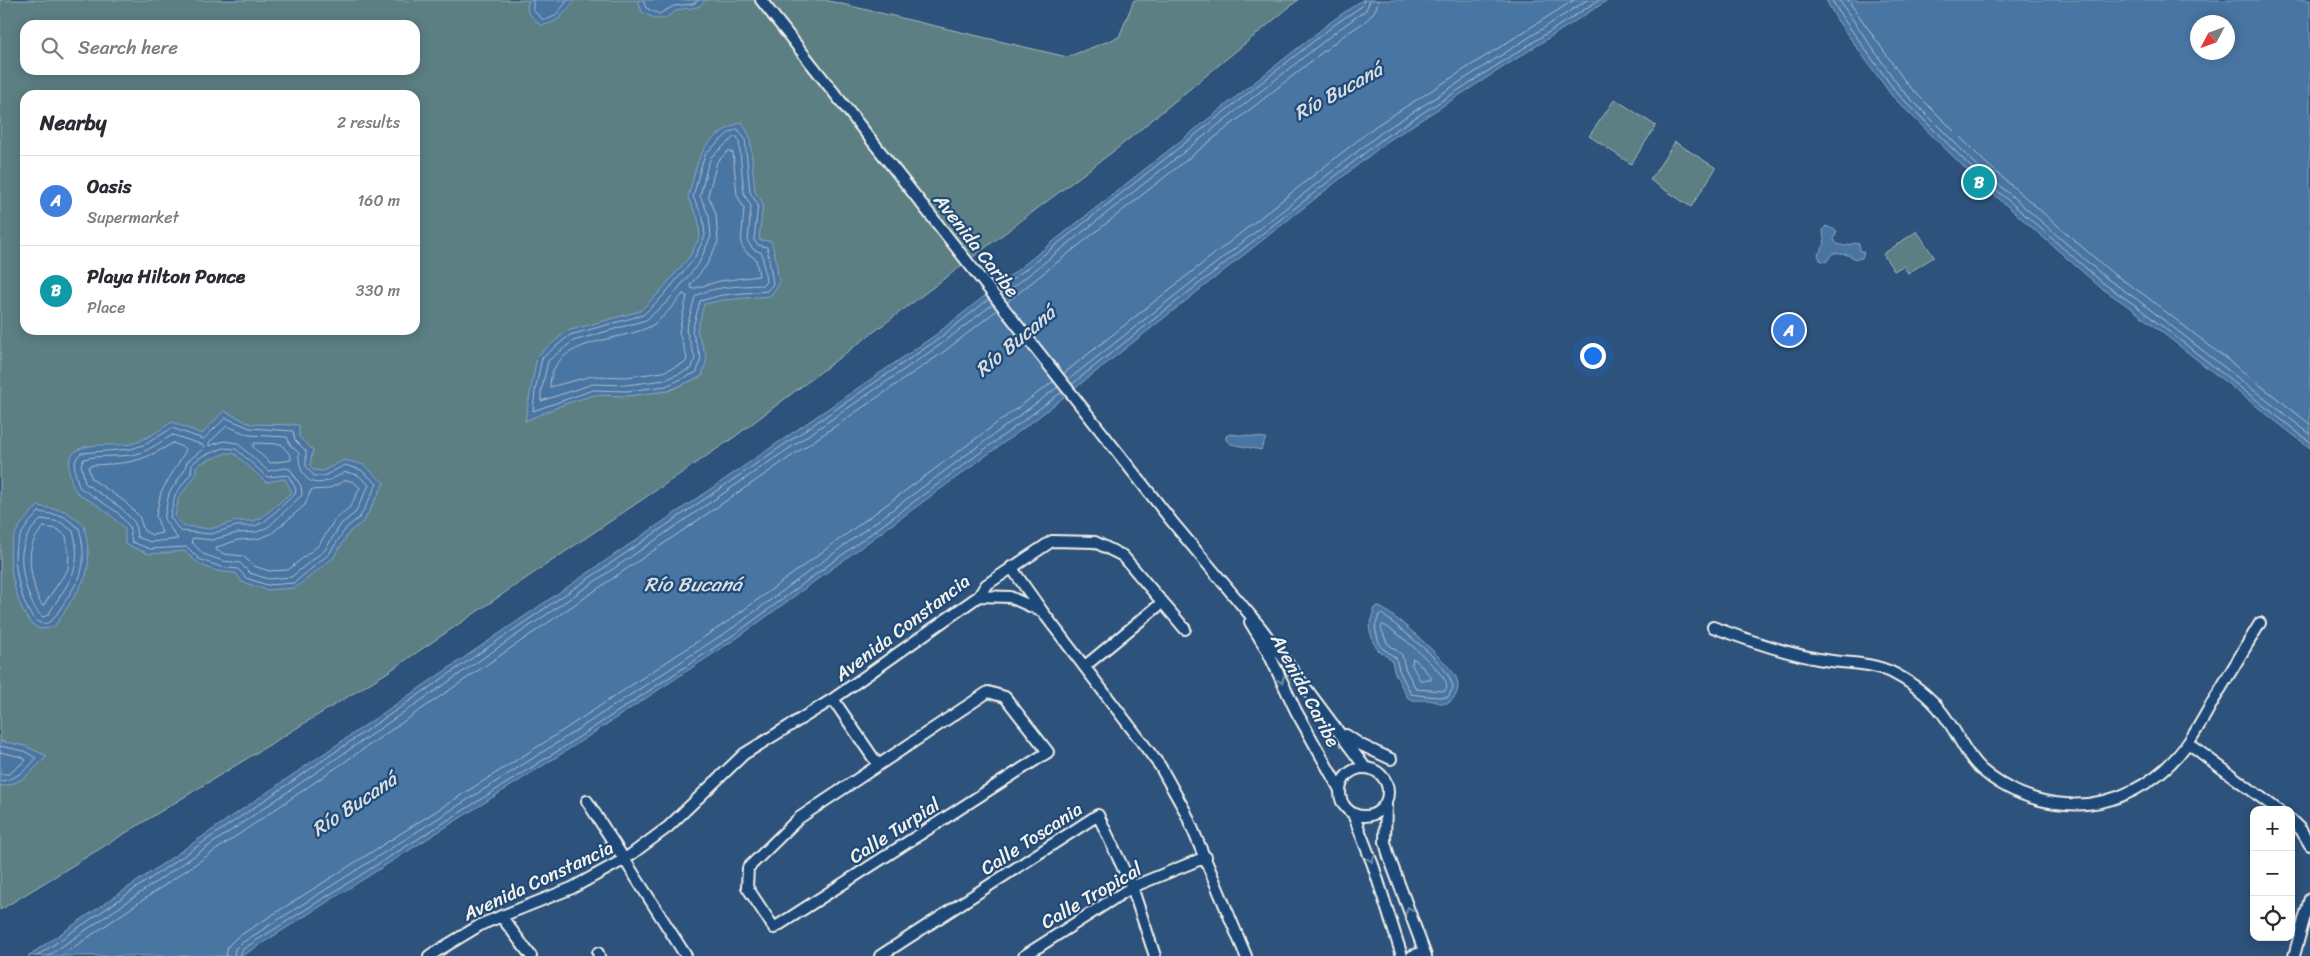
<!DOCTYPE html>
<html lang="en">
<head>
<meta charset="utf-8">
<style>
	:root { --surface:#fff; --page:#f2f2f3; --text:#2b2b33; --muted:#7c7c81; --line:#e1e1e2; --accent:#ea580c }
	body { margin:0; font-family:Sriracha,sans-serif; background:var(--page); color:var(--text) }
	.controls { position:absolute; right:15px; bottom:15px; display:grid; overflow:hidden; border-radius:10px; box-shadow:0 2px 12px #0003 }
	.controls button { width:45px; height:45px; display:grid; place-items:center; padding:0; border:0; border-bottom:1px solid var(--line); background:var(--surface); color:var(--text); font:25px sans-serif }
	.compass { position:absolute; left:2190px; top:15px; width:45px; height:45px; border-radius:50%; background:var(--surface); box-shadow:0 2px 12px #0003; rotate:229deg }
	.you { position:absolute; left:1592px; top:355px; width:18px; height:18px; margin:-12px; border:4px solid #fff; border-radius:50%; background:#1a73e8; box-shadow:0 0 0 8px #1a73e833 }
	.badge { display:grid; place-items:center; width:32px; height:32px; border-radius:50%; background:var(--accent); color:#fff; font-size:16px; font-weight:700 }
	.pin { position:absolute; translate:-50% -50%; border:2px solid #fff; box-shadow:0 1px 5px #0006 }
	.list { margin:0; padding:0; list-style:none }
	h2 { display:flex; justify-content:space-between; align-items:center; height:65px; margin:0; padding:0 20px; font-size:21px }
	h2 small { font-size:16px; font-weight:400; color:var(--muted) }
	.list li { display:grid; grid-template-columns:32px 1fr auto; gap:15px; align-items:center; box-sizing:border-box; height:90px; padding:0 20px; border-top:1px solid var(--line) }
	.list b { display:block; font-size:19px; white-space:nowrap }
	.list p { margin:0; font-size:16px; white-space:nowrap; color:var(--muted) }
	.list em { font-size:16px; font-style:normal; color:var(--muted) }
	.icon { flex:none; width:28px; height:28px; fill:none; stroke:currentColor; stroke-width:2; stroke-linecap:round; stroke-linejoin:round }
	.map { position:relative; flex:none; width:2310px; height:956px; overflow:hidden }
	.search { position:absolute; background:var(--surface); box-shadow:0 2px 12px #0003; left:20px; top:20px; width:400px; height:55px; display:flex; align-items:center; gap:12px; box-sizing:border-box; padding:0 18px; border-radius:15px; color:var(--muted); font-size:19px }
	.panel { position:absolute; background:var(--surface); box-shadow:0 2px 12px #0003; left:20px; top:90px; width:400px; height:245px; border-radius:15px }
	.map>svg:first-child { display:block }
</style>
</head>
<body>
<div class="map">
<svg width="2310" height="956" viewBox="0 0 2310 956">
	<rect width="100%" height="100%" fill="#2d527c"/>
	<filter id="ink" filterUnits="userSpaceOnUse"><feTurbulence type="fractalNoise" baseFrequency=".02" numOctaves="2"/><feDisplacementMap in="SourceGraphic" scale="10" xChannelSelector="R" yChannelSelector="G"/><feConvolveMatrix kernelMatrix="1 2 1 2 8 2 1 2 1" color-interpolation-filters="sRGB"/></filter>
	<g filter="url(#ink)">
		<path fill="#5c7f84" stroke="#a8b8b6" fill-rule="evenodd" d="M0,0h825l242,57 52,-20 15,-37h164l-179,147 -386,291 -345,234 -388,238zM25,25h390v45h-390zM25,95h390v235h-390z
			M1615,99l41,27 -25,38 -42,-28z
			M1675,142l41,26 -25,39 -41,-27z
			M1917,231l17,26 -26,16 -5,-7 -9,5 -11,-17z"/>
		<path fill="#4874a3" stroke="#8da6bf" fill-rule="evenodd" d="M531,0h44c-11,12 -17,25 -35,25l-13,-14 1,-9z
			M638,0h67c-7,12 -19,6 -29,11 -6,3 -8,7 -15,8 -7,0 -13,-4 -19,-7z
			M1362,0h246l-220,141 -352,278 -296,217 -174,115 -324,205h-214l906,-620 398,-315z
			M1826,0h484v448l-178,-139 -32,-22 -125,-109 -83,-82 -55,-76zM2198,22h30v30h-30z
			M742,122l8,15 5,55 8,11 -4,37 12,1 5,18 3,25 -9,12 -47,4 -19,4 -7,27 10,27 -5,18 -34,15 -41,5 -33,-1 -29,9 -40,17 12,-65 30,-25 73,-20 18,-17 32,-38 10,-20 -2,-18 -10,-20c11,-41 11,-59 54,-76z
			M1826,226l11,5 -3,8 3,5 9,2 8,-3 5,1 1,7 4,1 -2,6 -6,1 -8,-4 -15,-2 -7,9 -6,-2 -2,-6c11,-13 5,-11 5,-24z
			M224,411l27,13 48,1v12l14,13 -3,15 3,5 10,1 21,-11 20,5 20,18 -20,38 -14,10 -17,27 -38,30 -28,2 -25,-8 -6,-9c-22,-1 -35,-5 -51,-22l-36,3 -24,-10v-15c-10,-11 -20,-19 -33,-27 -5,-3 -12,-6 -16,-11 -4,-4 -6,-16 -7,-21 -3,-34 42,-22 62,-26 15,-4 28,-14 41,-22l30,12zM226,453h8l32,29 19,-3 7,13 -31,26 -8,3h-17l-25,8 -29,-3 -7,-10 4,-19 17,-22v-8l7,-5z
			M1230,434l36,4 -5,12 -30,-6 -5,-4v-4z
			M38,506l27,5 19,14c3,16 7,34 2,50 -1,5 -27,46 -30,49 -4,4 -13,6 -18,4 -19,-8 -31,-62 -27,-81 3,-17 15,-29 27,-41z
			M1377,606c13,3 73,58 79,71 4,9 2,18 -6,25 -9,4 -14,-2 -24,-2 -8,0 -12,2 -19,-3l-13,-26 -2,-11 -13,-9 -6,-9 -4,-15 4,-10v-8z
			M0,741l25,5 22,10c-14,14 -26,29 -47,30z"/>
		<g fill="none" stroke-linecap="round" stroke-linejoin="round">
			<path stroke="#afbfcc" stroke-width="1" d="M533,0v10l9,9c13,2 19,-11 26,-19
				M643,0l3,8 13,6 15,-8 19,-2 6,-4
				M1832,0l10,17 54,75 82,82 125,109 32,22 175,137
				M1839,0l62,89 81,81 124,108 32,22 172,134
				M1848,0l59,84 80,80 124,108 32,22 167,130
				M738,129l7,10 5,53 8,13 -4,35 4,5 9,2 6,37 -6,7 -45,4 -22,6 -8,30 9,27 -4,14 -31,14 -39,5 -34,-1 -60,21 2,-20 7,-33 28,-23 73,-20 19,-18 32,-38 11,-23 -2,-19 -10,-20 8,-31 5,-13 23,-20z
				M737,137l2,4 5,53 7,12 -3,36 5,7 9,4 4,29 -3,3c-17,1 -55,1 -68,12l-9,33 9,28 -3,10 -27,12 -39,5 -33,-1 -52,17v-9l7,-31 25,-20 73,-21 21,-18 32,-39 12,-27 -2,-20 -9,-20 7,-28 4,-11 22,-19z
				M729,151l4,2 4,42 7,13 -3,36 5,8 10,7 3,17 -39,5 -28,8 -2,-4 16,-19 12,-24 -2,-28 -8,-19 9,-33z
				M998,291l336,-266 28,-19 2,-6
				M683,294l4,2 -8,36 8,26 -1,4 -23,10 -37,5 -34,-1 -42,11c0,-48 65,-45 97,-59 14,-6 26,-23 36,-34z
				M1002,296l336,-266 28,-20 4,-10
				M1007,302l336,-266c13,-9 34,-18 35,-36
				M1063,374l314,-249 197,-125
				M1068,380l314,-248 205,-132
				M1072,384l313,-247 214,-137
				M226,418l24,10 43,3 2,9 11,11v15l8,10h10l21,-11 16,5 16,14 -17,33 -14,11 -17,26 -35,29 -27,2 -21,-7 -8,-9 -17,-2 -22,-8 -12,-12 -37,2 -18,-7 -3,-16 -12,-14 -38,-25c-3,-12 -9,-24 2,-34l50,-4 15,-5 26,-16 31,11z
				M227,426l22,9 38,2 3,8 9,8c-1,17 8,36 28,28 7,-2 13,-7 19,-9l12,3 11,10 -14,28 -14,11 -16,26 -34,27 -23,2 -18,-6 -10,-10 -17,-2 -20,-7 -12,-13 2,-3 19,2 25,-7 20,-1 11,-5 34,-32 -1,-9 -11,-17 -6,-1 -16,3 -31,-28 -13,-2 -15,5v-3z
				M173,435l30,10 1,3 -17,14 -3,9 -15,22 -5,26 14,20 -27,3 -14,-5 -2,-14 -14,-15 -36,-25 -4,-19 3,-5c15,-4 31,-2 47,-4 16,-2 28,-13 42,-20z
				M173,443l12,5 1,2 -25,42 -5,24 6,17 -10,2 -8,-4 -5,-15 -15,-15 -32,-22 -4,-12 5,-2c38,-2 46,-2 80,-22z
				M255,443l26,1 10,12v4l-21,3 -17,-16z
				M224,448l12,1 31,28 21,-2 8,14 -1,5 -31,28 -9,4h-19l-25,8 -31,-3 -10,-14 5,-22 16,-22 1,-9 9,-7z
				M347,480l7,2 6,6 -10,19 -15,12 -16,26 -31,25 -19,1 -15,-5 -11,-10 -19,-2 -8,-4 1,-3 21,-7 19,-1 14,-5 34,-29 6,-15 16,-1z
				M39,512l24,4 16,12c4,13 6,31 2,45 -2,8 -22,38 -27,45 -3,4 -10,7 -14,5 -17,-6 -28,-61 -24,-76 5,-15 12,-24 23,-35z
				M42,519l18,3 13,9c11,40 -6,52 -25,84l-5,2c-14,-8 -25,-53 -20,-69 3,-12 9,-21 19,-29z
				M44,527l13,2 9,7 3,18 -1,15 -25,37c-5,-5 -7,-14 -9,-21 -5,-22 -8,-41 10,-58z
				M1382,614c19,16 68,50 71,74l-5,9c-2,1 -34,-2 -37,-3l-12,-24 -3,-12 -14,-10 -4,-8 -3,-13 4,-12z
				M1383,625c15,6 53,41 62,55 2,4 2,8 0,11l-29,-2 -11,-21 -3,-13 -15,-12 -6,-15z
				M1413,659l3,1 15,17v3h-11l-8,-15z
				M0,746l24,5 12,7c-8,12 -22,22 -36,23
				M0,752l22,5 4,3 -17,14h-9
				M37,956l900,-616 52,-41
				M48,956l892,-611 53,-41
				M61,956l884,-605 52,-41
				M226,956l2,-10 8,-8 320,-203 174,-115 324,-239
				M234,956l1,-7 5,-5 320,-203 174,-114 324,-240
				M240,956l3,-7 321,-202 174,-115 324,-240"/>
			<g stroke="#f4f1e8" stroke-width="14">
				<path id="minor" d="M761,0l413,524 87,104 103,138
					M1011,567l31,44 118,155 25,45 61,145
					M979,596l31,1 31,14
					M1250,622l18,30 28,59 44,79
					M1713,627c34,13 68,25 105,32 25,5 53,2 77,15 21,11 40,27 53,47 12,17 19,36 34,49 23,20 53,32 83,34 49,4 94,-21 123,-61 10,-14 18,-30 27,-45 15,-25 30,-50 45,-75
					M1085,666l78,-64
					M988,692l17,5 43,55 -274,176 -27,-41 1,-19 51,-50z
					M833,699l45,66
					M1346,735l15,10 30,14
					M2188,743l90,67
					M1340 792a24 24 0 1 1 48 0a24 24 0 1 1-48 0Z
					M587,801l99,155
					M1386,804l-1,38 4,15 37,99
					M1353,814l20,51 29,91
					M2291,820l10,10 9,15
					M501,916l30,40
					M598,953l1,3
					M429,956l53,-32 90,-36 53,-29 43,-32 76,-73 89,-55 146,-103 7,-11 66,-44 43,1 28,14 62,73
					M880,956l218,-141 34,72 23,69
					M1024,956l108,-69 74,-30
					M1412,956l12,-4
					M2294,956l16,-58"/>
			</g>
			<use href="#minor" stroke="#1f4a7a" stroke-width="10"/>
		</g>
		<defs><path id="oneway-chevron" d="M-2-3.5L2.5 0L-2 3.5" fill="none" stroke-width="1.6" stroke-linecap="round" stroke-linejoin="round" transform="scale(1.25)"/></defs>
		<g stroke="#748da6">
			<use href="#oneway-chevron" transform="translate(1281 680) rotate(64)"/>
			<use href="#oneway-chevron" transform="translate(1371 859) rotate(70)"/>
			<use href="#oneway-chevron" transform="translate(1409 910) rotate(-111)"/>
		</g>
	</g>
	<g text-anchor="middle" stroke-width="4.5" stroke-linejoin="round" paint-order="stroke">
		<g font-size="19" fill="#f4f1e8" stroke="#1f4a7a">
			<text transform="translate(977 245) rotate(52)" y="7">Avenida Caribe</text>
			<text transform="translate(902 627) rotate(-37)" y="7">Avenida Constancia</text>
			<text transform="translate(1306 690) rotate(62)" y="7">Avenida Caribe</text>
			<text transform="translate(894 830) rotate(-33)" y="7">Calle Turpial</text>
			<text transform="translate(1031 838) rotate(-33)" y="7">Calle Toscania</text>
			<text transform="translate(538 880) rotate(-25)" y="7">Avenida Constancia</text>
			<text transform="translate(1091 895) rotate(-30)" y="7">Calle Tropical</text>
		</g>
		<g font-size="20" font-style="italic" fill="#dadede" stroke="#1f4a7a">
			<text transform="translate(1338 91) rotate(-29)" y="7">Río Bucaná</text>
			<text transform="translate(1015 341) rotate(-40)" y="7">Río Bucaná</text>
			<text x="693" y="591">Río Bucaná</text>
			<text transform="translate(354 804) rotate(-34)" y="7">Río Bucaná</text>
		</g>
	</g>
</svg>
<div class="controls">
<button>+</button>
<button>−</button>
<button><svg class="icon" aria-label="locate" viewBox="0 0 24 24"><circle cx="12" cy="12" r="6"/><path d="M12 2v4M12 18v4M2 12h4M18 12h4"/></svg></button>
</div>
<svg class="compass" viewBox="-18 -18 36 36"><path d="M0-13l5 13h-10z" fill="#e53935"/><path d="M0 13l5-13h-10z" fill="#7c7c81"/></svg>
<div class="you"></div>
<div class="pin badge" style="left:1789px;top:330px;background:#3f7fe0">A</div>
<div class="pin badge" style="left:1979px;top:182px;background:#0f9aa8">B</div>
<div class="search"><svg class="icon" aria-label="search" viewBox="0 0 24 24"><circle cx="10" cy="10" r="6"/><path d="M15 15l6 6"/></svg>Search here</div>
<section class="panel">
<h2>Nearby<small>2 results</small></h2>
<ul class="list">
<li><span class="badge" style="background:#3f7fe0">A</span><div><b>Oasis</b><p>Supermarket</p></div><em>160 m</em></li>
<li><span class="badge" style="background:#0f9aa8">B</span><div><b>Playa Hilton Ponce</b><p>Place</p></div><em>330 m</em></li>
</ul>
</section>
</div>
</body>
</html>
